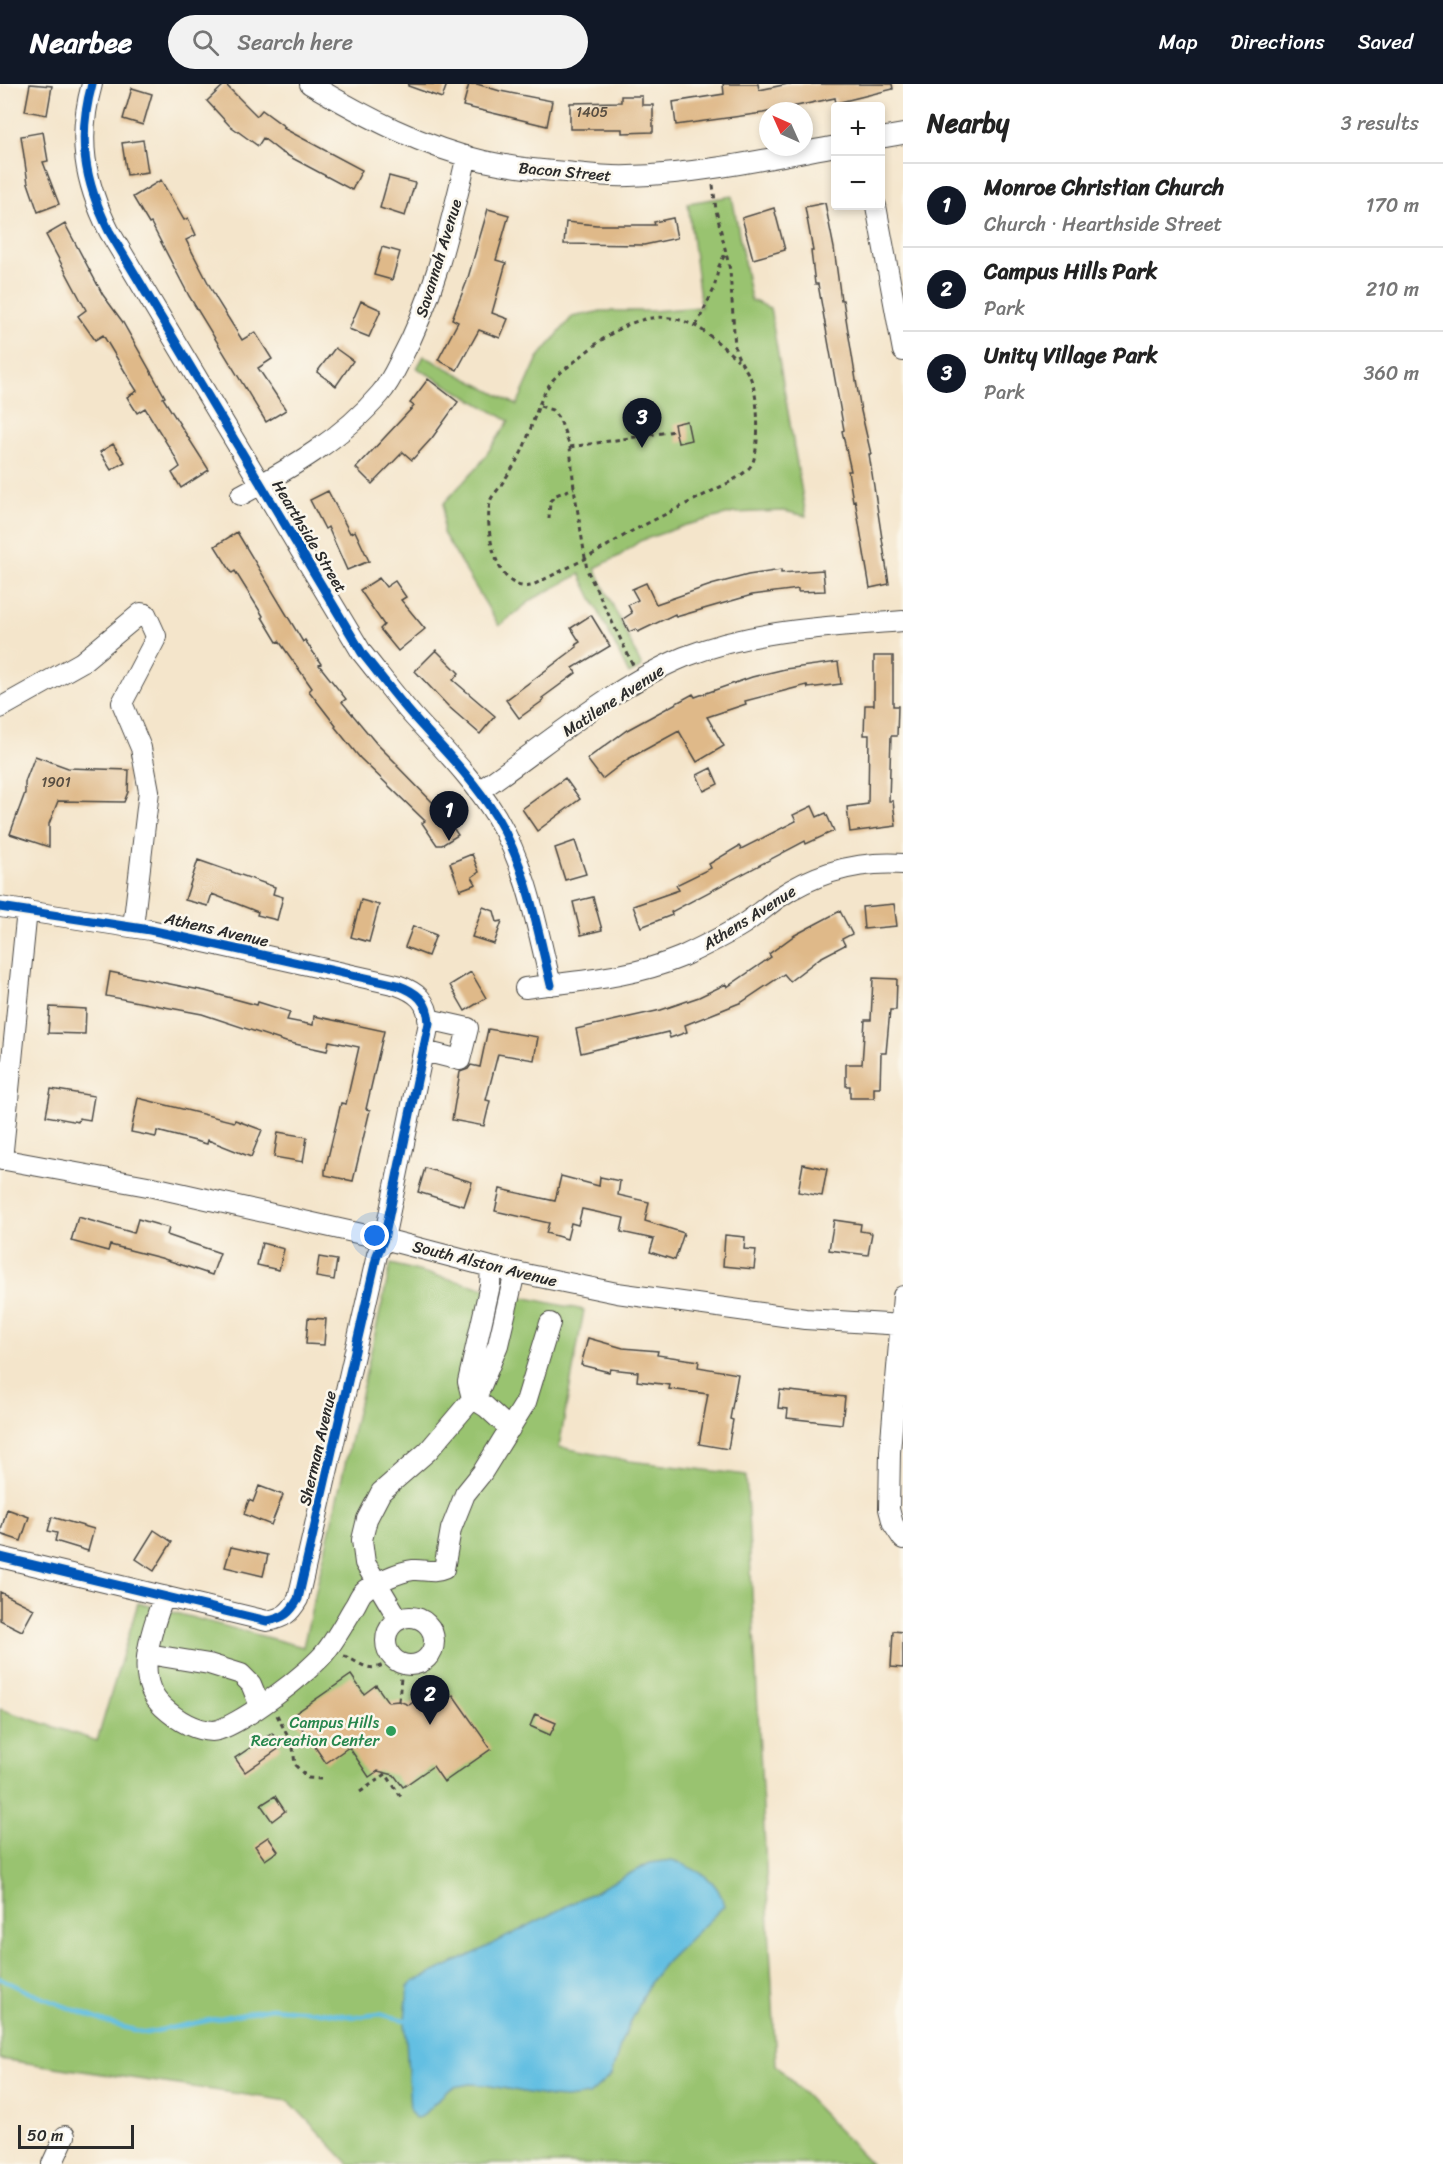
<!DOCTYPE html>
<html lang="en">
<head>
<meta charset="utf-8">
<style>
	:root { --surface:#fff; --page:#f2f2f2; --text:#222; --muted:#767676; --line:#e0e0e0; --accent:#111827 }
	body { margin:0; font-family:Sriracha,sans-serif; background:var(--page); color:var(--text) }
	.controls { position:absolute; right:18px; top:18px; display:grid; overflow:hidden; border-radius:6px; box-shadow:0 3px 9px #0003 }
	.controls button { width:54px; height:54px; display:grid; place-items:center; padding:0; border:0; border-bottom:2px solid var(--line); background:var(--surface); color:var(--text); font:30px sans-serif }
	.compass { position:absolute; left:759px; top:18px; width:54px; height:54px; border-radius:50%; background:var(--surface); box-shadow:0 3px 9px #0003; rotate:315deg }
	.scale { position:absolute; left:18px; bottom:15px; width:116px; box-sizing:border-box; padding-left:6px; border:3px solid #2b2b2b; border-top:0; font-size:16px; line-height:21px; white-space:nowrap; color:#2b2b2b; -webkit-text-stroke:4px #fbf7ec; paint-order:stroke }
	.you { position:absolute; left:375px; top:1152px; width:21px; height:21px; margin:-15px; border:4px solid #fff; border-radius:50%; background:#1a73e8; box-shadow:0 0 0 9px #1a73e833 }
	.badge { display:grid; place-items:center; width:39px; height:39px; border-radius:50%; background:var(--accent); color:#fff; font-size:20px; font-weight:700 }
	.pin { position:absolute; translate:-50% -50px; filter:drop-shadow(0 2px 3px #0008) }
	.pin::after { content:''; position:absolute; top:32px; width:21px; height:18px; background:inherit; clip-path:polygon(0 0,100% 0,50% 100%) }
	.list { margin:0; padding:0; list-style:none }
	h2 { display:flex; justify-content:space-between; align-items:center; height:78px; margin:0; padding:0 24px; font-size:26px }
	h2 small { font-size:20px; font-weight:400; color:var(--muted) }
	.list li { display:grid; grid-template-columns:39px 1fr auto; gap:18px; align-items:center; box-sizing:border-box; height:84px; padding:0 24px; border-top:2px solid var(--line) }
	.list b { display:block; font-size:22px; white-space:nowrap }
	.list p { margin:0; font-size:20px; white-space:nowrap; color:var(--muted) }
	.list em { font-size:20px; font-style:normal; color:var(--muted) }
	.icon { flex:none; width:33px; height:33px; fill:none; stroke:currentColor; stroke-width:2; stroke-linecap:round; stroke-linejoin:round }
	.map { position:relative; flex:none; width:903px; height:2080px; overflow:hidden }
	header { display:flex; align-items:center; gap:36px; box-sizing:border-box; height:84px; padding:0 30px; background:var(--accent); color:#fff }
	header strong { font-size:28px }
	nav { display:flex; gap:33px; margin-inline-start:auto; font-size:21px }
	.search { width:420px; height:54px; background:var(--page); display:flex; align-items:center; gap:15px; box-sizing:border-box; padding:0 21px; border-radius:33px; color:var(--muted); font-size:22px }
	main { display:flex }
	aside { flex:1; background:var(--surface) }
	.map>svg:first-child { display:block }
</style>
</head>
<body>
<header>
<strong>Nearbee</strong>
<div class="search"><svg class="icon" aria-label="search" viewBox="0 0 24 24"><circle cx="10" cy="10" r="6"/><path d="M15 15l6 6"/></svg>Search here</div>
<nav><a>Map</a><a>Directions</a><a>Saved</a></nav>
</header>
<main>
<div class="map">
<svg width="903" height="2080" viewBox="0 0 903 2080">
	<rect width="100%" height="100%" fill="#fbf7ec"/>
	<filter id="ink" filterUnits="userSpaceOnUse"><feTurbulence type="fractalNoise" baseFrequency=".0167" numOctaves="2"/><feDisplacementMap in="SourceGraphic" scale="12" xChannelSelector="R" yChannelSelector="G"/><feConvolveMatrix kernelMatrix="1 2 1 2 8 2 1 2 1" color-interpolation-filters="sRGB"/></filter>
	<filter id="wash" filterUnits="userSpaceOnUse"><feTurbulence type="fractalNoise" baseFrequency=".008" numOctaves="4" result="noise"/><feDisplacementMap in="SourceGraphic" scale="24" xChannelSelector="R" yChannelSelector="G"/><feGaussianBlur stdDeviation="1.35" result="paint"/><feColorMatrix in="noise" values="0 0 0 0 0 0 0 0 0 0 0 0 0 0 0 0 0 1.4 0 .05"/><feComposite in="paint" operator="in"/></filter>
	<g filter="url(#wash)">
		<rect width="100%" height="100%" fill="#f4e5cb"/>
		<path fill="#99c36f" stroke="#62774d" stroke-width="1.5" d="M732,112l19,104 19,8 36,208 -22,-5 -50,2 -48,12 -46,16 -21,15 -24,12 47,99 -13,7 -49,-100 -47,25 -34,27 -56,-93 1,-30 36,-39 29,-43 -92,-53 7,-12 93,49 21,-47 34,-41 30,-6h50l49,-4 -13,-104z
			M391,1180l112,29 81,17 -25,137 71,14 116,14 30,590 95,99h-522l-60,-63 -289,-42v-350l97,32 41,-138 165,44z"/>
		<path fill="#64bfe2" stroke="#487586" stroke-width="1.5" d="M672,1776c25,10 47,18 52,46l-57,55 -16,20 -29,59 -11,35 -22,20 -23,3 -15,-1 -66,-12 -15,-1 -16,3 -8,4 -25,26 -6,1 -5,-7 -5,-91 3,-33 5,-5 64,-30 173,-89z"/>
		<g fill="none" stroke-linecap="round" stroke-linejoin="round">
			<path stroke="#64bfe2" stroke-width="4.5" d="M0,1894l28,14 80,31 38,10 124,-25 44,3 41,6 25,-3 25,6h6"/>
		</g>
		<g id="blocks">
			<path fill="#dfb989" d="M30,0l22,2 -5,29 -22,-4z
				M225,0l32,32 5,-6 23,17 -2,1 79,42 -10,20 -71,-38 -18,-14 -5,8 -29,-21 -22,-24z
				M408,0h39l-5,14 -34,-12z
				M469,0h8l23,7 52,10 -5,25 -84,-20z
				M723,0h35l1,6 29,-6h104l1,5 -57,14 -1,-5 -72,15 -87,12 -3,-23 51,-8z
				M132,4l20,6 -9,31 -20,-6z
				M621,12h21v9h11v27l-31,1v-4h-52v-26l51,-1z
				M43,48l5,29 -5,1 16,42 -21,8 -10,-29 -7,-47z
				M143,56l5,32 -21,3 -5,-32z
				M389,92l26,7 -10,33 -25,-8z
				M161,96l23,40 4,-2 8,17 -10,5 31,60 25,40 13,-8 17,27 -14,9 28,42 -20,12 -77,-126 -38,-73 -2,1 -16,-27z
				M825,119l9,45 7,52h2l18,111 10,43h-2l20,130 -19,4 -15,-88 -2,1 -5,-30h3l-9,-40 2,-1 -26,-146h-3l-4,-33h2l-8,-44z
				M774,124l11,42 -32,9 -11,-41z
				M488,125l21,6 -13,45 10,3 -14,50 16,6 -8,19 -21,-8 -22,40 -19,-10 20,-38 -6,-3 15,-38z
				M673,134l4,20 -33,7 -80,-1 2,-22 31,3h58l-1,-3z
				M65,140l38,71 19,26 43,76 -2,1 46,72 -28,18 -9,-15 8,-6 -6,-12 -29,-47 -8,5 -10,-16 10,-6 -7,-11 -27,-45 -8,5 -17,-24 8,-6 -40,-75z
				M382,163l18,5 -8,28 -18,-5z
				M361,217l20,9 -12,27 -20,-8z
				M335,264l18,13 -17,25 -19,-14z
				M428,295l30,23 -26,36 -20,22 -9,-8 -31,32 -16,-16 58,-62 -4,-3z
				M687,337l4,19 -13,3 -4,-19z
				M113,360l12,18 -14,8 -11,-18z
				M328,407l22,42 5,-2 14,30 -22,9 -19,-43 -3,2 -15,-29z
				M237,448l66,110 2,-2 16,24 -2,1 27,34 -4,3 34,41 22,22 -1,1 46,47 15,22 -16,10h-5l-15,-22 3,-2 -65,-63 -25,-31 1,-1 -27,-35 3,-3 -33,-47 -2,1 -15,-25 1,-1 -28,-45 -3,2 -17,-27z
				M781,486v3l42,-3 2,21 -27,1v-3l-46,6 -76,22 -1,-3 -37,18 -2,-3 -7,3 -6,-13 9,-6 -4,-8 10,-5 -6,-11 14,-6 10,21 55,-19 37,-10z
				M379,494l7,9 9,-6 11,16 -5,3 24,29 -27,22 -18,-22 4,-4 -24,-35z
				M591,531l19,31 -37,22 3,5 -34,25 2,2 -25,18 -13,-18 71,-53 -2,-2 5,-3 -9,-14z
				M436,566l23,23 -6,7 42,36 -15,18 -31,-27 -34,-36z
				M874,572h19v50h5l-1,30h-6l-2,65h4l3,25 -46,6 -3,-25 21,-3 1,-69h-5l1,-30h9z
				M838,578l3,22 -33,4 -1,-3 -62,16 1,3 -39,13 17,29 -27,16 -18,-31 -51,28 -26,20 -15,-20 40,-29 66,-36 2,3 57,-20 33,-8z
				M35,672l33,12 61,2 -1,22 -4,10 -66,-1 -9,23v23l-39,-13 15,-41v-11z
				M711,684l7,16 -14,7 -7,-16z
				M565,694l15,21 -43,32 -15,-22z
				M812,722l5,11 9,-4 8,18 -28,13 -1,-3 -134,71 1,3 -31,12 -8,-21 46,-16 -3,-5 35,-17 -2,-4 30,-18 2,3 55,-28 -3,-6z
				M575,757l11,33 -21,6 -10,-32z
				M472,770l7,18 -7,5 4,7 -16,6 -10,-27z
				M198,776l77,27 -2,7 10,3 -6,23 -20,-5 1,-3 -46,-18 -4,12 -23,-6z
				M593,813l9,33 -21,5 -8,-33z
				M361,816l18,5 -10,37 -18,-5z
				M894,820l3,22 -33,3 -2,-22z
				M483,823l11,4 3,11 5,-1 -8,23 -22,-7z
				M840,827l12,23 -10,5 3,6 -25,13 -30,23 -6,-7 -42,28 -57,23 2,7 -17,6 -2,-6 -87,21 -5,-24 85,-19 38,-13 27,-13 1,3 44,-30 -2,-3 26,-19z
				M413,842l23,9 -8,21 -23,-9z
				M110,888l95,19 52,14 1,-3 32,10 -3,8 26,5 1,-9 70,15 -18,78 4,1 -17,71 -28,-6v-5l16,-67 5,1 13,-57 -30,-6 -2,10 -41,-9 -84,-28 -96,-18z
				M471,888l15,26 -21,13 -15,-26z
				M873,894l24,1 -1,31h-6l-4,43h-5l-1,35h-6v10h-24v-12h-4v-22h16l3,-44h6z
				M50,923l36,2 -1,25 -37,-1z
				M488,945l50,8 -4,23 -36,-6 -12,46 4,1 -6,25 -32,-6 8,-48 8,-3 3,-4 9,2z
				M51,1005l43,7 -4,24 -11,-2 -1,4 -32,-6z
				M138,1014l96,24 1,-2 27,10 -11,27 -43,-17 -1,4 -50,-13 -1,6 -25,-5z
				M278,1048l29,5 -4,25 -29,-5z
				M803,1080l24,5 -5,27 -24,-4z
				M425,1084l47,14 -8,24 -46,-14z
				M561,1092l38,10 1,-9 20,4 -2,14 31,7 -4,19 39,12 -9,27 -25,-8 4,-13 -33,-7 3,-14 -42,-9 -4,16 -7,-2 -4,16 -21,-6 3,-10 -54,-12 5,-22 55,12z
				M78,1133l56,16 4,-14 31,9 -2,7 53,18 -8,22 -51,-17 -51,-13 -2,6 -37,-10z
				M834,1136l27,4 -1,7 12,2 -4,22 -39,-5z
				M725,1151l20,2 -1,12 12,1 -2,19 -31,-3z
				M262,1159l22,6 -5,21 -22,-5z
				M319,1173l18,3 -3,20 -18,-3z
				M308,1234l18,1 -2,26 -18,-1z
				M588,1254l35,10 35,3 -1,4 42,6 -1,6 40,7 -8,45 3,1 -5,29 -29,-5 9,-50 -39,-5 1,-4 -33,-4 1,-9 -28,-3 -1,3 -28,-7z
				M780,1306l65,7 -3,27 -55,-6 1,-9 -10,-1z
				M259,1402l24,9 -12,30 -27,-11 5,-14 4,2z
				M7,1425l22,8 -8,24 -21,-7z
				M52,1433l42,12 -6,22 -33,-10 2,-8 -9,-2z
				M154,1446l18,12 -18,29 -18,-12z
				M231,1463l37,8 -5,21 -38,-9z
				M0,1508l34,17 -12,22 -22,-11z
				M893,1547l10,1v36l-12,-1z
				M351,1591l13,19 12,-9 12,17 11,-1 10,4 17,-11 10,13 17,-12 38,54 -47,33 -11,-16 -30,21 -9,-12 -16,-4 -9,6 -20,-30 -23,16 -33,-48z
				M535,1630l21,9 -6,12 -20,-9z
				M272,1649l9,14 -36,25 -10,-14z
				M275,1712l10,15 -13,10 -11,-16z
				M268,1753l10,14 -13,9 -10,-14z"/>
		</g>
	</g>
	<g filter="url(#ink)">
		<use href="#blocks" fill-opacity="0" stroke="#494743" stroke-width="1.5"/>
		<g fill="none" stroke-linecap="round" stroke-linejoin="round">
			<g stroke="#494743" stroke-width="22">
				<path id="minor" d="M92,0c-15,54 -8,97 17,147l253,422c17,21 34,44 52,64 29,32 59,62 82,99 31,52 41,111 55,169
					M310,0c54,32 113,63 174,77 27,6 54,9 81,11 21,2 42,5 64,4 69,-2 138,-17 207,-30
					M880,54l23,-4
					M876,122l27,145
					M241,411c50,-27 102,-57 139,-101 9,-10 15,-23 21,-35 34,-63 49,-134 66,-203
					M0,624l82,-46 59,-49 5,1 10,22 -1,4 -33,63 19,45 8,43 -16,136
					M479,707c65,-44 133,-104 205,-134 70,-28 145,-30 219,-36
					M0,823l150,23 247,55c20,7 31,16 32,38l-45,216 -7,16 -79,344c-8,14 -14,19 -31,22l-267,-64
					M525,904c52,-7 106,-10 156,-31 21,-10 44,-21 64,-34 12,-8 22,-17 33,-25 39,-26 79,-37 125,-34
					M424,967l36,9 8,-32 -40,-9
					M0,1075l153,28 231,52 107,28 126,26 188,26 98,6
					M2,1076l25,-250
					M491,1183l-1,18 -22,97 4,16 14,9 24,22
					M903,1212l-13,156 -1,57 4,15 10,15
					M164,1512c-12,34 -32,83 -1,111 13,12 31,23 49,24 22,0 102,-62 115,-81 10,-13 18,-28 27,-43 3,-4 5,-11 9,-15 7,-8 39,-21 50,-22 11,-1 20,4 31,-1l7,-40 14,-35 17,-21 44,-71 24,-79
					M386 1557a24 24 0 1 1 48 0a24 24 0 1 1-48 0Z
					M399,1536l-34,-57 -3,-23 5,-21 14,-27 47,-41 51,-60 19,-46 17,-73
					M148,1570l61,10 32,10 10,10 9,22
					M52,2080l13,-28"/>
			</g>
			<path stroke="#494743" stroke-width="3" stroke-dasharray="4.5 4.5" stroke-linecap="butt" d="M713,101l3,25 14,60 5,78c3,12 10,19 15,29 9,19 10,66 3,85 -4,9 -14,14 -21,19l-100,50 -47,28 -54,27c-36,7 -48,-62 -40,-87 2,-4 6,-8 8,-11 8,-12 18,-26 24,-39 9,-21 14,-45 26,-64 7,-11 21,-19 30,-27 33,-28 71,-55 116,-32 15,8 30,23 43,34
				M696,242l18,-37 5,-23 6,-12
				M540,322l12,4 8,10 10,27 4,41 13,82 46,95
				M637,323l6,29
				M570,363l105,-16
				M549,435l1,-18 6,-6 18,-7
				M344,1572c14,5 23,17 39,9
				M399,1617l2,-24 5,-12
				M277,1631l16,32 2,18 13,13 13,1
				M360,1708l26,-18 17,26"/>
			<use href="#minor" stroke="#fff" stroke-width="20"/>
			<g stroke="#fbf7ec" stroke-width="13">
				<path id="cycleway" d="M92,0c-15,54 -8,97 17,147l253,422c17,21 34,44 52,64 29,32 59,62 82,99 31,52 41,111 55,169
					M0,823l150,23 247,55c20,7 31,16 32,38l-45,216 -7,16 -79,344c-8,14 -14,19 -31,22l-267,-64"/>
			</g>
			<use href="#cycleway" stroke="#0057b8" stroke-width="9"/>
		</g>
	</g>
	<circle fill="#2e9e5b" stroke="#fbf7ec" stroke-width="2" cx="391" cy="1647" r="6"/>
	<g text-anchor="middle" stroke-width="5" stroke-linejoin="round" paint-order="stroke">
		<g font-size="14" fill="#584e42">
			<text x="592" y="33">1405</text>
			<text x="56" y="703">1901</text>
		</g>
		<g font-size="16" fill="#2b2b2b" stroke="#fbf7ec">
			<text transform="translate(565 87) rotate(5)" y="6">Bacon Street</text>
			<text transform="translate(438 174) rotate(-73)" y="6">Savannah Avenue</text>
			<text transform="translate(310 452) rotate(59)" y="6">Hearthside Street</text>
			<text transform="translate(613 616) rotate(-33)" y="6">Matilene Avenue</text>
			<text transform="translate(749 833) rotate(-32)" y="6">Athens Avenue</text>
			<text transform="translate(217 845) rotate(13)" y="6">Athens Avenue</text>
			<text transform="translate(485 1179) rotate(14)" y="6">South Alston Avenue</text>
			<text transform="translate(317 1364) rotate(-77)" y="6">Sherman Avenue</text>
		</g>
		<g font-size="16" fill="#27864d" stroke="#fbf7ec" text-anchor="end">
			<text x="379" y="1644">Campus Hills<tspan x="379" dy="18">Recreation Center</tspan></text>
		</g>
	</g>
</svg>
<div class="controls">
<button>+</button>
<button>−</button>
</div>
<svg class="compass" viewBox="-18 -18 36 36"><path d="M0-13l5 13h-10z" fill="#e53935"/><path d="M0 13l5-13h-10z" fill="#767676"/></svg>
<div class="scale">50 m</div>
<div class="you"></div>
<div class="pin badge" style="left:449px;top:757px">1</div>
<div class="pin badge" style="left:430px;top:1641px">2</div>
<div class="pin badge" style="left:642px;top:364px">3</div>
</div>
<aside>
<h2>Nearby<small>3 results</small></h2>
<ul class="list">
<li><span class="badge">1</span><div><b>Monroe Christian Church</b><p>Church · Hearthside Street</p></div><em>170 m</em></li>
<li><span class="badge">2</span><div><b>Campus Hills Park</b><p>Park</p></div><em>210 m</em></li>
<li><span class="badge">3</span><div><b>Unity Village Park</b><p>Park</p></div><em>360 m</em></li>
</ul>
</aside>
</main>
</body>
</html>
